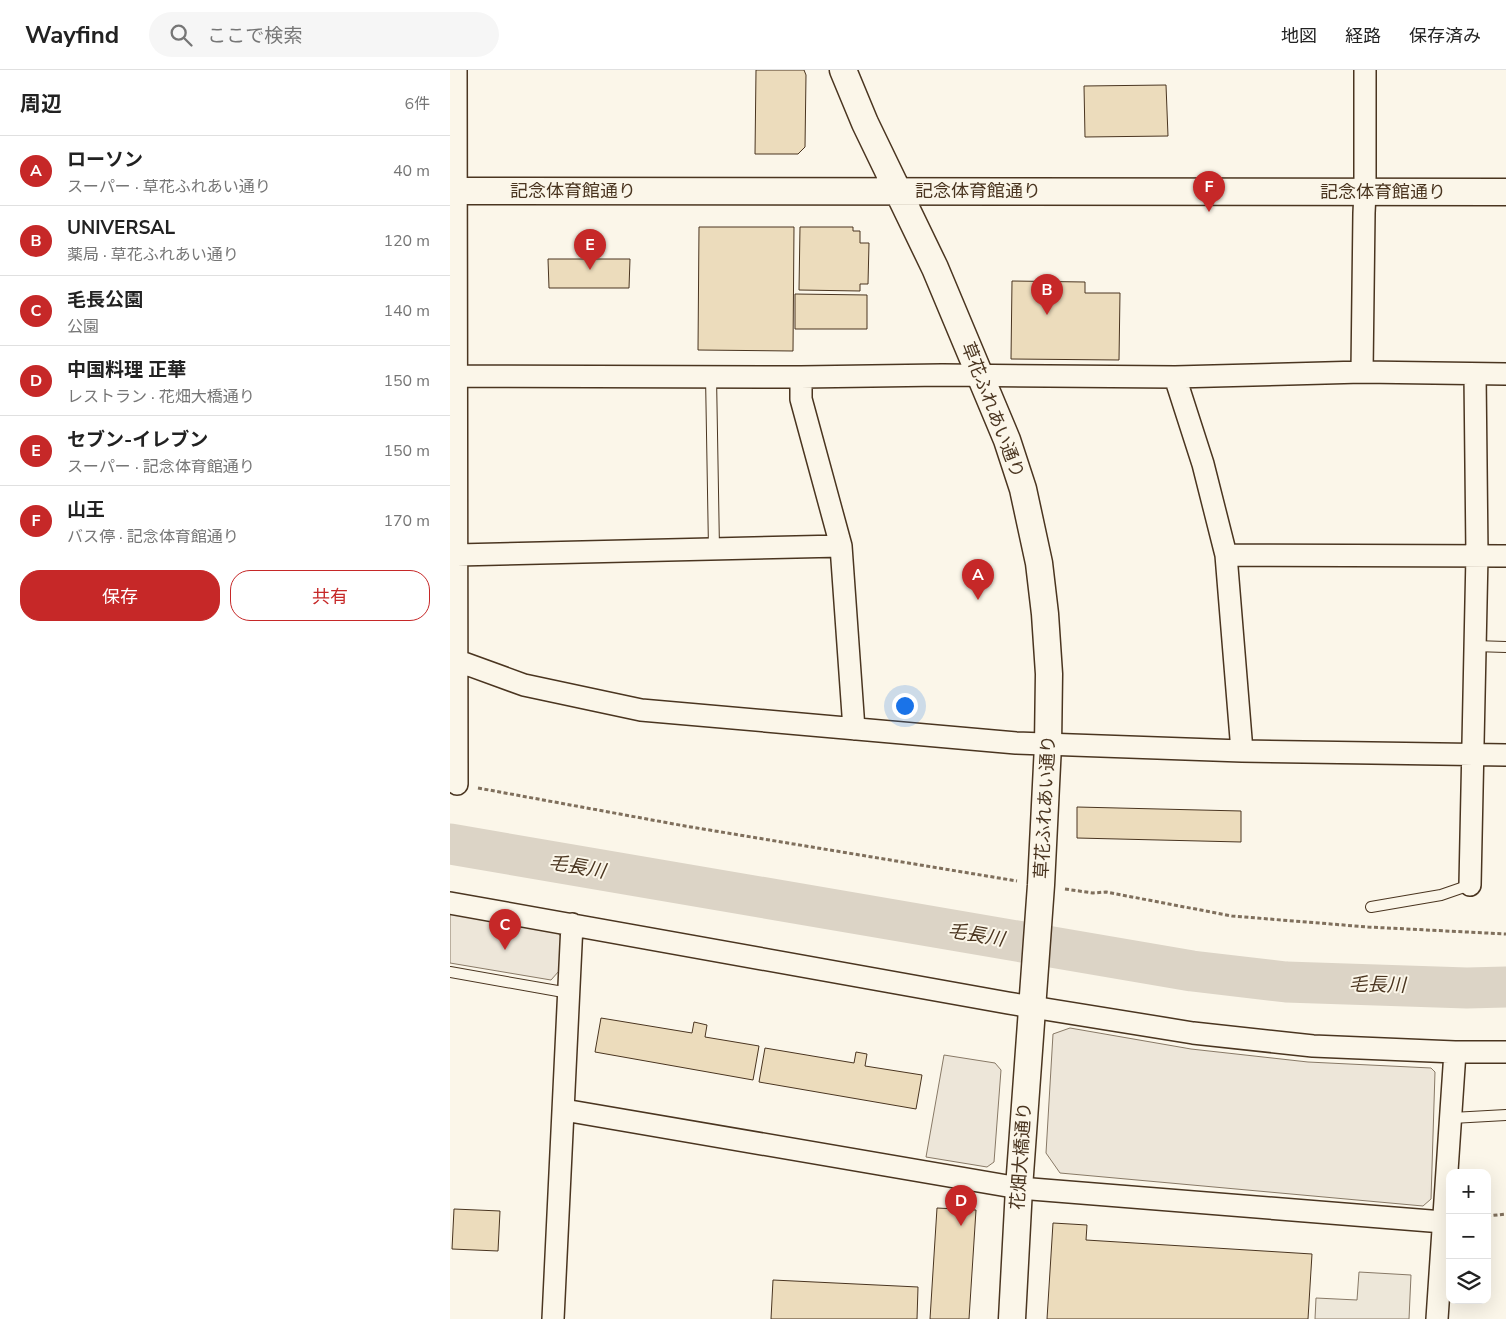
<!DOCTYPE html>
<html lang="ja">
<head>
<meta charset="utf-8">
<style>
	:root { --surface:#fff; --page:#f6f6f6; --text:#222; --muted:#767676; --line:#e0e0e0; --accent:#c62828 }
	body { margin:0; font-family:"Nunito Sans","Noto Sans JP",sans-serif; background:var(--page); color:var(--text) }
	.controls { position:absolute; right:15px; bottom:15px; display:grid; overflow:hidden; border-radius:10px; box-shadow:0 5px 20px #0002 }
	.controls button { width:45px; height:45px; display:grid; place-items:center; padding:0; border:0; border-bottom:1px solid var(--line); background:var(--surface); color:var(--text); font:25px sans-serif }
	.you { position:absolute; left:454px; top:635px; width:18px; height:18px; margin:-12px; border:4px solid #fff; border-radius:50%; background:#1a73e8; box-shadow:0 0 0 8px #1a73e833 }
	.badge { display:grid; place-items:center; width:32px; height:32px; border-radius:50%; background:var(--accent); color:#fff; font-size:16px; font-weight:700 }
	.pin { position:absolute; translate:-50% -41px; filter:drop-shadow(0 1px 2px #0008) }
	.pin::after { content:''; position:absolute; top:26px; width:18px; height:15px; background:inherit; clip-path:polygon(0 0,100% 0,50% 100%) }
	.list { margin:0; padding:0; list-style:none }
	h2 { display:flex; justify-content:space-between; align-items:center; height:65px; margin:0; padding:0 20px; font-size:21px }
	h2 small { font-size:16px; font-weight:400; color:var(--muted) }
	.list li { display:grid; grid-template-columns:32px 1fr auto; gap:15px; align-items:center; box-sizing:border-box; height:70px; padding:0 20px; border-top:1px solid var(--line) }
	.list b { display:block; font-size:19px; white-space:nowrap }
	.list p { margin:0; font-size:16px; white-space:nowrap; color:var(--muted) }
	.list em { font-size:16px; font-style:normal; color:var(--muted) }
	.actions { display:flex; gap:10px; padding:15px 20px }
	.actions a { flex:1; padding:11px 0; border:1px solid var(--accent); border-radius:20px; text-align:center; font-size:18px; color:var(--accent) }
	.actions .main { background:var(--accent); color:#fff }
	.icon { flex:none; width:28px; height:28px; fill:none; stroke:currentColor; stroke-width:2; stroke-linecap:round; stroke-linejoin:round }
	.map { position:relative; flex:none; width:1056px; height:1249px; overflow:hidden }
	header { display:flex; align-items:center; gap:30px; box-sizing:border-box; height:70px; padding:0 25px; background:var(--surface); border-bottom:1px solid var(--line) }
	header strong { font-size:24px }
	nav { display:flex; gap:28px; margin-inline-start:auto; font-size:18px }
	.search { width:350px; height:45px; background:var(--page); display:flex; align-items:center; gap:12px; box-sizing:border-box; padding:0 18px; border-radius:28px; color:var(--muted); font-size:19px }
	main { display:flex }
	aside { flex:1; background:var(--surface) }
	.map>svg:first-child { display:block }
</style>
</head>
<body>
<header>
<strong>Wayfind</strong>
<div class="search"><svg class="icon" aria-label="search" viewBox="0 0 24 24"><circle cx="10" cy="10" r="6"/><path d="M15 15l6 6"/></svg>ここで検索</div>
<nav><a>地図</a><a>経路</a><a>保存済み</a></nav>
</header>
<main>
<aside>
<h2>周辺<small>6件</small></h2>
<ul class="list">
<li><span class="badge">A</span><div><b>ローソン</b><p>スーパー · 草花ふれあい通り</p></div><em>40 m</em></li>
<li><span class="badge">B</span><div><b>UNIVERSAL</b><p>薬局 · 草花ふれあい通り</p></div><em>120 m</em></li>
<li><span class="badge">C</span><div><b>毛長公園</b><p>公園</p></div><em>140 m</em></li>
<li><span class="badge">D</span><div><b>中国料理 正華</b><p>レストラン · 花畑大橋通り</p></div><em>150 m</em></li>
<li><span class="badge">E</span><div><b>セブン-イレブン</b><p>スーパー · 記念体育館通り</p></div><em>150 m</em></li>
<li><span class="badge">F</span><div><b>山王</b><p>バス停 · 記念体育館通り</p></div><em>170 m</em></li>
</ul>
<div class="actions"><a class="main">保存</a><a>共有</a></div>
</aside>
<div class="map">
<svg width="1056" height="1249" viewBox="0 0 1056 1249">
	<rect width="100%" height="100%" fill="#fbf6e9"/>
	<path fill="#ede6d9" stroke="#887966" d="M0,842l106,18 5,7 -2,34 -8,9 -101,-17z
		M620,958l121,21 117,13 123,6 4,4 -4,127 -8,7 -363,-33 -14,-20 7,-119z
		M494,985l51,8 6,7 -7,92 -7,5 -61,-10z"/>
	<path fill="#ede7d9" stroke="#887966" d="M909,1202l52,3 -2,44h-94l1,-21 41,2z"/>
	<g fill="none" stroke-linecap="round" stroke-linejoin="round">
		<path stroke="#dcd4c6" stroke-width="41" d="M0,774l742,127 94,11 181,6 39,-1"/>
	</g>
	<path fill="#ecdcbc" stroke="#4a3520" d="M306,0h48l2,5 -1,72 -7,7h-43z
		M716,15l2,51 -83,1 -1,-51z
		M249,157h95l-1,124 -95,-1z
		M350,157h53v4h7v12h9l-1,41h-8v7l-61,-1z
		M98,189h82l-1,29h-80z
		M562,211l73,1v11h35l-1,67 -108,-1z
		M345,224l72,1v34h-72z
		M627,737l164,4v31l-164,-4z
		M151,948l91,15 2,-11 13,3 -2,12 54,9 -6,34 -158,-28z
		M315,978l89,15 2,-11 11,2 -2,12 57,9 -6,34 -157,-27z
		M487,1138l39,2 -7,109h-39z
		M4,1139l46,2 -2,40 -46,-2z
		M603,1153l34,2 -1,15 226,14 -4,65h-261z
		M323,1210l145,7 -1,32h-146z"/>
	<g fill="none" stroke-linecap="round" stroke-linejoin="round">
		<g stroke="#4a3520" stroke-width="12">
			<path id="service" d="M261,306l3,173
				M1024,576l32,1
				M921,837l70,-12 29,-10
				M0,902l119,21
				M1002,1048l54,-3"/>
		</g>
		<g stroke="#4a3520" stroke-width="24">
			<path id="minor" d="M6,0l1,714
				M912,302l2,-159 1,-21v-122
				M0,306l351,1 141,-2 233,2 187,-5 144,2
				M351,307v22l40,147 13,183
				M725,307l28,87 23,91 16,196
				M7,485l384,-9
				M776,485l280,1
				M0,588l74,27 117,25 375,33 226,8 264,4
				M1020,815l7,-330 -2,-181
				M0,833l558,100 185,30 120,13 142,6h51
				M114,1040l455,78 424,34
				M103,1249l19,-395
				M987,1249l18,-267"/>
		</g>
		<g stroke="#4a3520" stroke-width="29">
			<path id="tertiary" d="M393,0l22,53 70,145 72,172 16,49 16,74 6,51 4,60 -1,71 -7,140 -22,303 -7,131
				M0,121l1056,1"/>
		</g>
		<path stroke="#7f6f5c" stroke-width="3" stroke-dasharray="4 2.5" stroke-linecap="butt" d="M28,718l207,38 332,55
			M615,819l28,4 13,-1 126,24 136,11 138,7
			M1037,1146l19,-2"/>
		<use href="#service" stroke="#fbf6e9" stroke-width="10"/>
		<use href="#minor" stroke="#fbf6e9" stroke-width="21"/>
		<use href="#tertiary" stroke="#fbf6e9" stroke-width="26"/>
	</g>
	<g text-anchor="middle" stroke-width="4" stroke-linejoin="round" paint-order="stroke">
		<g font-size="18" fill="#4a3520" stroke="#fbf6e9">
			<text x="123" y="127">記念体育館通り</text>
			<text x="528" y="127">記念体育館通り</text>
			<text x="933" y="128">記念体育館通り</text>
			<text transform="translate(543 340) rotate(69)" y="6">草花ふれあい通り</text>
			<text transform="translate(595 737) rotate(-87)" y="6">草花ふれあい通り</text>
			<text transform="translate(571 1086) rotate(-86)" y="6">花畑大橋通り</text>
		</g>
		<g font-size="19" font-style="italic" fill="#4a3520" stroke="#fbf6e9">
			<text transform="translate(127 796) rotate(10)" y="7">毛長川</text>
			<text transform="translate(526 864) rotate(10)" y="7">毛長川</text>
			<text transform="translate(927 914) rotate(1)" y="7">毛長川</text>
		</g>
	</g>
</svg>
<div class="controls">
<button>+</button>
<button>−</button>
<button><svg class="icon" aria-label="layers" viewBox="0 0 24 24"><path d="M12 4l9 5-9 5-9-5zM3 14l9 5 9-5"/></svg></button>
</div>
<div class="you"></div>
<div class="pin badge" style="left:528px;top:530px">A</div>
<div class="pin badge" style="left:597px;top:245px">B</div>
<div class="pin badge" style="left:55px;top:880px">C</div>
<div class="pin badge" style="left:511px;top:1156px">D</div>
<div class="pin badge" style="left:140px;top:200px">E</div>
<div class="pin badge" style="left:759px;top:142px">F</div>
</div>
</main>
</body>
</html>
